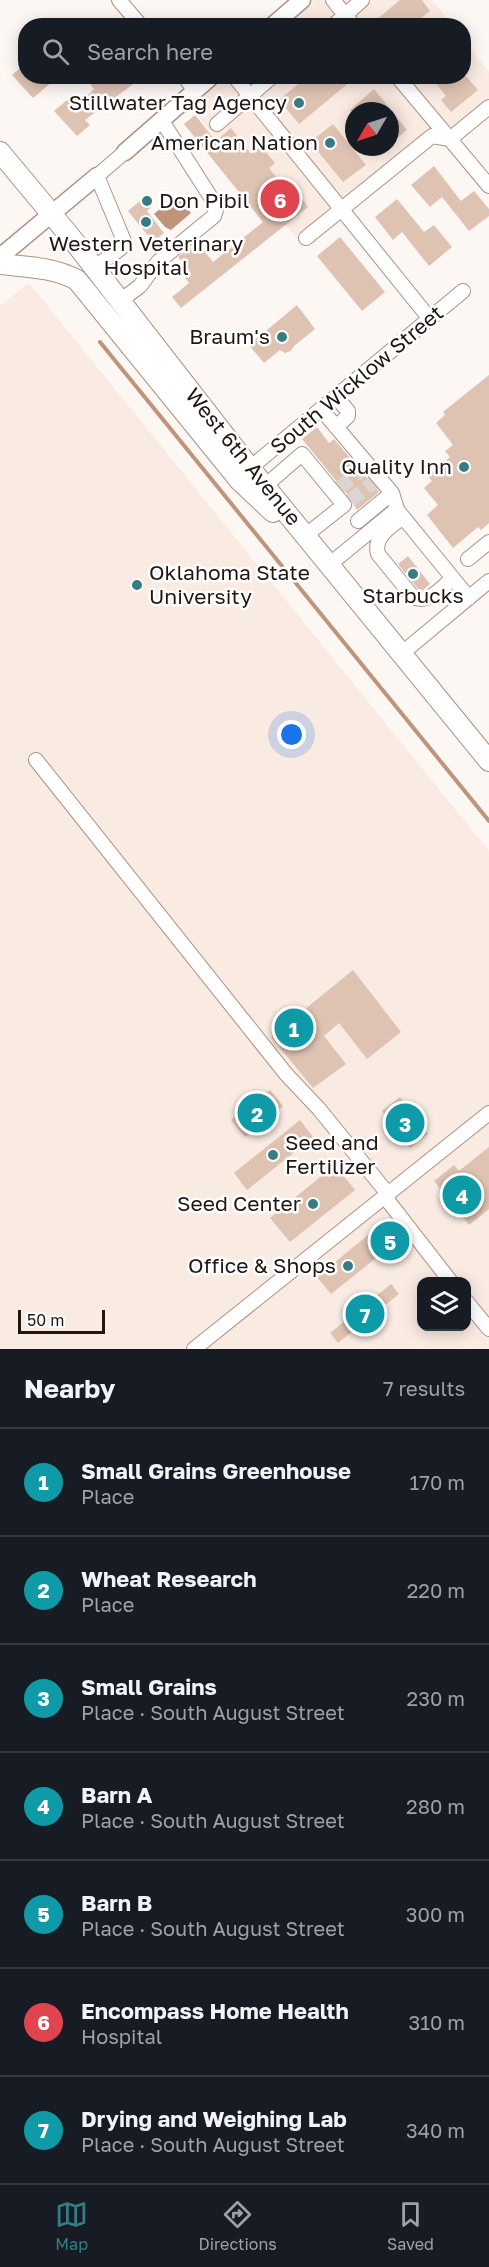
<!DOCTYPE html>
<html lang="en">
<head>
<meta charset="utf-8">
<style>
	:root { --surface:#171b24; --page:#242831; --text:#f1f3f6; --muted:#9ea1a6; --line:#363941; --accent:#357d83 }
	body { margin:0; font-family:"Golos Text",sans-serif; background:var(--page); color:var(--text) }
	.controls { position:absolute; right:18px; bottom:18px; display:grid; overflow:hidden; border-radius:12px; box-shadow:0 3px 15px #0003 }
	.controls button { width:54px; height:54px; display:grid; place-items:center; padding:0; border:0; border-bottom:2px solid var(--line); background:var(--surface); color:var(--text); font:30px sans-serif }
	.compass { position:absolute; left:345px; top:102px; width:54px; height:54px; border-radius:50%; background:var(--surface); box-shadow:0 3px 15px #0003; rotate:231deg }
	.scale { position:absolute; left:18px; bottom:15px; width:87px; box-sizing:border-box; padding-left:6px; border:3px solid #211712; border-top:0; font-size:16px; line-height:21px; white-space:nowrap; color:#211712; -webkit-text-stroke:4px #fff; paint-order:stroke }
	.you { position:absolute; left:292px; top:735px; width:21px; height:21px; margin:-15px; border:4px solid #fff; border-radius:50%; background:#1a73e8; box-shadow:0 0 0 9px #1a73e833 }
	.badge { display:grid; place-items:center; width:39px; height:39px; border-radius:50%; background:var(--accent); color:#fff; font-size:20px; font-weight:700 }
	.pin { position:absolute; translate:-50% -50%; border:3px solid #fff; box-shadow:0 2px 6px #0006 }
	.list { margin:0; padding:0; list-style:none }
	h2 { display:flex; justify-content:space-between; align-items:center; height:78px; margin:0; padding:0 24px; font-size:26px }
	h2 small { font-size:20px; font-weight:400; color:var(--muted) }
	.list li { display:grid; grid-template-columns:39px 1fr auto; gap:18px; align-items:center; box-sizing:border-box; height:108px; padding:0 24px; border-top:2px solid var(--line) }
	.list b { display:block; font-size:22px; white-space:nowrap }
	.list p { margin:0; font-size:20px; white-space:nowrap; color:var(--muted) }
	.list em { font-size:20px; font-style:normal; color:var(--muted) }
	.icon { flex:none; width:33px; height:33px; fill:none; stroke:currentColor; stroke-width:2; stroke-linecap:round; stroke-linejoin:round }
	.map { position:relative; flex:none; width:489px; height:1349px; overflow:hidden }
	.search { position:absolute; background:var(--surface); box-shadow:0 3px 15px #0003; left:18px; right:18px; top:18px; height:66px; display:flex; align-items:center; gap:15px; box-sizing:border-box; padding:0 21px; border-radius:24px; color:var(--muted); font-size:22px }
	.sheet { height:834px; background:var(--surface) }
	nav { display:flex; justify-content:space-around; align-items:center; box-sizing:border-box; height:84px; border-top:2px solid var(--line); background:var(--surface); font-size:16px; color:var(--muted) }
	nav a { display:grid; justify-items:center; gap:3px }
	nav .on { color:var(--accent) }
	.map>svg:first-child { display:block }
</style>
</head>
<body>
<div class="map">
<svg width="489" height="1349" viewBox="0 0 489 1349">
	<rect width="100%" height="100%" fill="#fdf7f4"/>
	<path fill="#f9eae2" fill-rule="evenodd" d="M314,0h118l20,25 -168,1z
		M464,40l25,32v40l-35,28 -25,-2 -131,102 -107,-133 32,-30 241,-1zM354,111h36v36h-36z
		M29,283l460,568v498h-489v-1043zM422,1282h44v44h-44z"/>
	<path fill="#c0947a" d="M177,201l5,1 9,11 -20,17 -6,-3 -11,-13 8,-7 2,3z"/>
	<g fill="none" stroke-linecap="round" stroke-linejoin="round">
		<path stroke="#c0947a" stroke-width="4" d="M100,342l389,479"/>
	</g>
	<path fill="#dec3b3" d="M400,0h22l8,11 -10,8 6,7h-46l-4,-6z
		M26,63v13h22l4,6 -19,16 -21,-23z
		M84,76h60l-59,44 5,5 -13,11 -23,-25 13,-11 8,8 19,-19z
		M308,76h49l-58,48 -20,-24z
		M430,76h36l12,14 -27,22 -10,-12 5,-4z
		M374,89l33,41 -17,14v-33h-41z
		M195,115l21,26 15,-13 20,26 10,-8 14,17 -6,5 24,30 5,-4 10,13 -127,101 -9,-11 17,-14 -6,-8 6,-5 -11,-13 12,-9 5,6 7,-6 11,14 50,-40 -79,-98z
		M333,124l33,41 -23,17 -33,-40z
		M434,166l27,35 13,-10 15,18v7l-20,15 -27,-34 -12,10 -19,-22z
		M146,196l7,9 -6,6 17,22 -11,9 -25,-31z
		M397,199l27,33 10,-7 18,22 -23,19 -27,-34 -9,8 -18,-23z
		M340,237l45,55 -23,19 -45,-55z
		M297,305l18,24 -21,17 -3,5 -6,2 -5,-3 -16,13 -15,-18z
		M489,375v148l-8,7 -3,-3 -25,21 -26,-33 11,-10 -14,-17 8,-7 -4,-5 22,-19 -5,-6 8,-6 -17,-22 9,-8 -2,-3z
		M317,427l12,16 5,-4 45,53 -22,18 -6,-11 -49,-60z
		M408,556l22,28 -7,6 -5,-1 -20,-25z
		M353,970l48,62 -34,27 -28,-36 -15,13 22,28 -33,24 -42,-51z
		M270,1090l13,16 -38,31 -14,-17z
		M400,1097l28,37 -18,14 -28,-37z
		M300,1120l13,17 -66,53 -13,-17z
		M489,1147v62l-20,16 -35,-44 20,-16 5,6z
		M335,1165l20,25 -65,52 -20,-24z
		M385,1221l24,28 -14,12 -9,-11 -55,44 -14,-17z
		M391,1284l8,10 -61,49 -8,-10z"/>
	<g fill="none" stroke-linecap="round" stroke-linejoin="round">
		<path stroke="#dcd5d2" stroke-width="14" stroke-dasharray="14 7" stroke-linecap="butt" d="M339,488l25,-19
			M350,501l24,-19"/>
		<g stroke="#ac9283" stroke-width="16">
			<path id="minor" d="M119,0l22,26
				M333,0l21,26
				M333,26l29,-26
				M184,76l11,15
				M234,76l196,243
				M397,76l92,110
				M217,124l56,-48
				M306,238l126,-102 18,3 39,-32
				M94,268l27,-20 3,-7 -27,-65 28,-24
				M120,301l20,-15 18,-24 56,-46 3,-9 -55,-86
				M321,409l71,84 5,16 -68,56
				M336,427l12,-11v-5l-12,-14
				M250,468l213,-177
				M265,486l37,-32 42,51 -38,30
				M398,511l71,87
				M403,517c-12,10 -30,19 -25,37l35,43c15,8 28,-9 40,-19
				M358,521l34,-28
				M468,559l21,-17
				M401,654l88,-73
				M36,760l250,314 33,35 69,85
				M385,1197l66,85
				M466,1301l23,28
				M194,1349l295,-236"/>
		</g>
		<g stroke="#ac9283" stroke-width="19">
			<path id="major" d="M272,26l30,-26
				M125,152l87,-76
				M0,257l97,-81"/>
		</g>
		<g stroke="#ac9283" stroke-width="22">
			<path id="highway" d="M0,152l69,83 181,233 239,293
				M0,264c27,3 53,3 77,16l163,201 33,31"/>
		</g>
		<use href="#minor" stroke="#fff" stroke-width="14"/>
		<use href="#major" stroke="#fff" stroke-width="16"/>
		<use href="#highway" stroke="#fff" stroke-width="20"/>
	</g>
	<g fill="#357d83" stroke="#fff" stroke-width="2">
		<circle cx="299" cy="103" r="6"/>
		<circle cx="330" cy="143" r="6"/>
		<circle cx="147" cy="201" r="6"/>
		<circle cx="146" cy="222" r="6"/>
		<circle cx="282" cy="337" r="6"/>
		<circle cx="464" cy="467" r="6"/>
		<circle cx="413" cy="574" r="6"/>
		<circle cx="137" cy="585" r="6"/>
		<circle cx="273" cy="1155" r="6"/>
		<circle cx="313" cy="1204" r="6"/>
		<circle cx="348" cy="1266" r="6"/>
	</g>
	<g text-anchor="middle" stroke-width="5" stroke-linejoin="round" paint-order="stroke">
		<g font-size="21" fill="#211712" stroke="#fff" text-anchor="end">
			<text x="287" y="110">Stillwater Tag Agency</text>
			<text x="318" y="150">American Nation</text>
			<text x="159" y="208" text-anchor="start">Don Pibil</text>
			<text x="146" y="251" text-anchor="middle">Western Veterinary<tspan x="146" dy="24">Hospital</tspan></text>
			<text x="270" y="344">Braum's</text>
			<text x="452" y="474">Quality Inn</text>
			<text x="149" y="580" text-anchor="start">Oklahoma State<tspan x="149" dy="24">University</tspan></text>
			<text x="413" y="603" text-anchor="middle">Starbucks</text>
			<text x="285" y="1150" text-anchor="start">Seed and<tspan x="285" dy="24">Fertilizer</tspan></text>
			<text x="301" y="1211">Seed Center</text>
			<text x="336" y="1273">Office &amp; Shops</text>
		</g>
		<g font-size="21" fill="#211712" stroke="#fff">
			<text transform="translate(357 380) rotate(-40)" y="7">South Wicklow Street</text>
			<text transform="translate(243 457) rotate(51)" y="7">West 6th Avenue</text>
		</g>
	</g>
</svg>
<div class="controls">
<button><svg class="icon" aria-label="layers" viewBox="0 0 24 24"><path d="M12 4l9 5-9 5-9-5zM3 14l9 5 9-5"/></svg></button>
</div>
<svg class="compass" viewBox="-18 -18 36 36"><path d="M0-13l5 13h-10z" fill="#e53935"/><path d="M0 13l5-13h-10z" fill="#9ea1a6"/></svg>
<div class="scale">50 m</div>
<div class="you"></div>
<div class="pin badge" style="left:294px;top:1028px;background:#0f9aa8">1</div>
<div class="pin badge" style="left:257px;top:1113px;background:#0f9aa8">2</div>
<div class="pin badge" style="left:405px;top:1123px;background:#0f9aa8">3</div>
<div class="pin badge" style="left:462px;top:1195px;background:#0f9aa8">4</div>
<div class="pin badge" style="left:390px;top:1241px;background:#0f9aa8">5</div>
<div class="pin badge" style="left:280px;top:199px;background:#e0444e">6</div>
<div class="pin badge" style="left:365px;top:1314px;background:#0f9aa8">7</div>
<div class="search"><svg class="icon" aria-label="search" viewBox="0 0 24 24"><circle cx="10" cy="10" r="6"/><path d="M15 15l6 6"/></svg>Search here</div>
</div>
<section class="sheet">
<h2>Nearby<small>7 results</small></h2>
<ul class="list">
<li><span class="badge" style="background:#0f9aa8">1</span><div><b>Small Grains Greenhouse</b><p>Place</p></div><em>170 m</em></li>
<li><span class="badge" style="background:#0f9aa8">2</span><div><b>Wheat Research</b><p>Place</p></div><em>220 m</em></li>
<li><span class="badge" style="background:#0f9aa8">3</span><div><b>Small Grains</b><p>Place · South August Street</p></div><em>230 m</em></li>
<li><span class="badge" style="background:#0f9aa8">4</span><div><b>Barn A</b><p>Place · South August Street</p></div><em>280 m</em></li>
<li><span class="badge" style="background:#0f9aa8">5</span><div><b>Barn B</b><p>Place · South August Street</p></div><em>300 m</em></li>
<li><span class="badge" style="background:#e0444e">6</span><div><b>Encompass Home Health</b><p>Hospital</p></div><em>310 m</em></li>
<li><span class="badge" style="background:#0f9aa8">7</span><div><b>Drying and Weighing Lab</b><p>Place · South August Street</p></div><em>340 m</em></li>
</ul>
</section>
<nav>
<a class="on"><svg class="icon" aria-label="map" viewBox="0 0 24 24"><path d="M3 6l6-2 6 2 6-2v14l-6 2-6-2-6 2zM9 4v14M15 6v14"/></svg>Map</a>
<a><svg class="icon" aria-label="directions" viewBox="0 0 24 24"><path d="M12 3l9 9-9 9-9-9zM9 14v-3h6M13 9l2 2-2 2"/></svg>Directions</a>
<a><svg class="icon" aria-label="saved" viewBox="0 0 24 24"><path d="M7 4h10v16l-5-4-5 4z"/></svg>Saved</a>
</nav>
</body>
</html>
